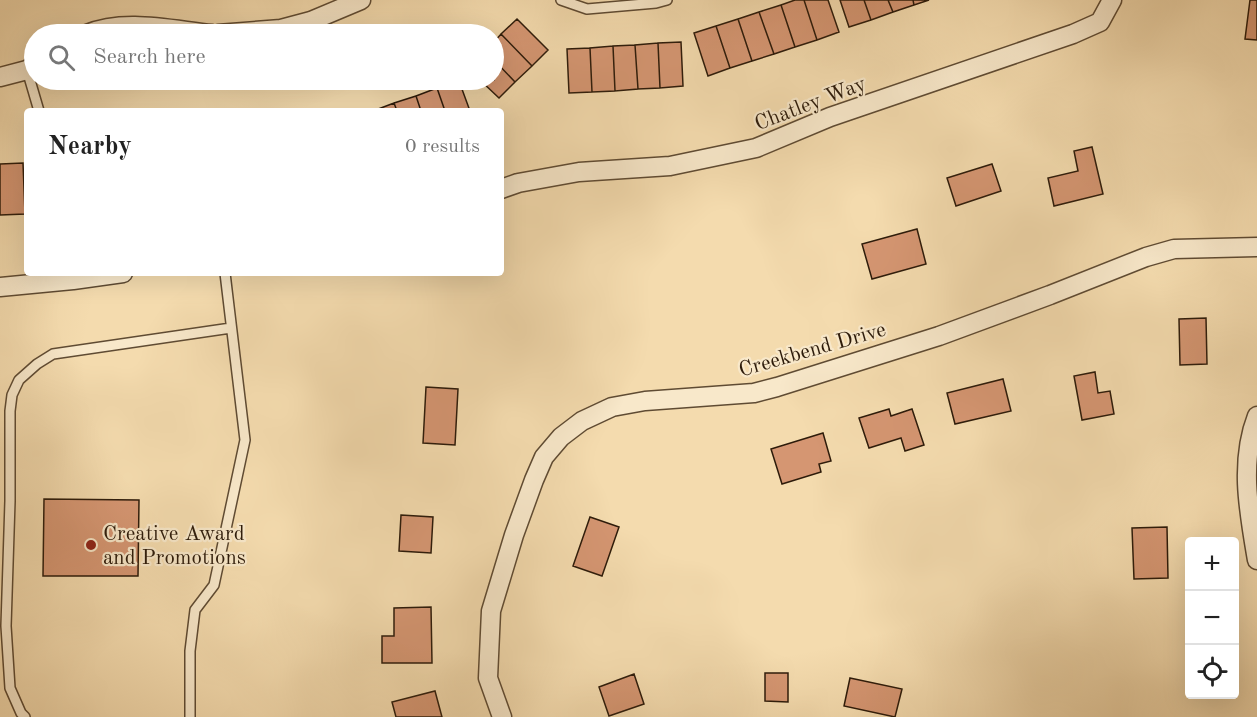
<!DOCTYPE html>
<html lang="en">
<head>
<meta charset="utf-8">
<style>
	:root { --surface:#fff; --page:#f2f2f2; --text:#222; --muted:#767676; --line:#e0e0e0 }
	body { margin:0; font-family:"Old Standard TT",serif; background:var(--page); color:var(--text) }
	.controls { position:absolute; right:18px; bottom:18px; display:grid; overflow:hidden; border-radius:6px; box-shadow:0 6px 24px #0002 }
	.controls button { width:54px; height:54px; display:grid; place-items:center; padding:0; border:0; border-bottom:2px solid var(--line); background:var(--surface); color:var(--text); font:30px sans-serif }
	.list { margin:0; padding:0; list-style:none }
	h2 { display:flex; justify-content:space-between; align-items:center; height:78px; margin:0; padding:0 24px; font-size:26px }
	h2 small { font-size:20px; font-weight:400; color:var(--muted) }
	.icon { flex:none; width:33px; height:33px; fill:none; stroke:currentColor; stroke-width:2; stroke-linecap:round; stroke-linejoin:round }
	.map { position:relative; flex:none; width:1257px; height:717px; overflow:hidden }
	.search { position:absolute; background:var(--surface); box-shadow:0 6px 24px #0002; left:24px; top:24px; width:480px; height:66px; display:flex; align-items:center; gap:15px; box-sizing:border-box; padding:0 21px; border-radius:33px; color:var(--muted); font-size:22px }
	.panel { position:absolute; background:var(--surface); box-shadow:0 6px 24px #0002; left:24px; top:108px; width:480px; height:168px; border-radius:6px }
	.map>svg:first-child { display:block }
</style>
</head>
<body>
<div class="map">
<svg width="1257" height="717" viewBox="0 0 1257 717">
	<rect width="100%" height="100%" fill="#f4dbae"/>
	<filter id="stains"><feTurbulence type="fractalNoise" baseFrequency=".00333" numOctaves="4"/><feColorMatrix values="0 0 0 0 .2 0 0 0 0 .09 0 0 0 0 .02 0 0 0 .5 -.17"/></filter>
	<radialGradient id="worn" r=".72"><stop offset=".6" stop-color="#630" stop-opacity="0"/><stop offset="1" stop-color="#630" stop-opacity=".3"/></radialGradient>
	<path fill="#d59672" stroke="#2d1b0a" stroke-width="1.5" d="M795,0h9l13,40 -22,7 -14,-42z
		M804,0h24l11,32 -22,8z
		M840,0h24l7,20 -22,7z
		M864,0h24l5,12 -22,8z
		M888,0h25l1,5 -21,7z
		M913,0h16l-15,5z
		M1250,0h7v40l-12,-1z
		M781,5l14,42 -21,7 -15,-42z
		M759,12l15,42 -22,7 -14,-42z
		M517,19l31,31 -16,16 -31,-32z
		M738,19l14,42 -22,7 -14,-42z
		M716,26l14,42 -22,8 -14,-43z
		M501,34l31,32 -17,16 -21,-22v-18z
		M681,42l2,44 -23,2 -2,-45z
		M658,43l2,45 -22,1 -3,-44z
		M635,45l3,44 -23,2 -2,-45z
		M613,46l2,45 -23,1 -2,-44z
		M590,48l2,44 -23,1 -2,-44z
		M494,60l21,22 -16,16 -19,-18h14z
		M459,81l11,30h-25l-8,-23z
		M437,88l8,23h-24l-5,-15z
		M416,96l5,15h-24l-3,-8z
		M394,103l3,8h-24z
		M1092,147l11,47 -49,12 -6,-28 30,-7 -4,-20z
		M23,163l2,51 -25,1v-51z
		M992,164l9,27 -45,15 -9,-28z
		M917,229l9,35 -54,15 -10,-35z
		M1206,318l1,46 -27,1 -1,-46z
		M1095,372l3,21 12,-2 4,23 -32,6 -8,-44z
		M1003,379l8,32 -56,13 -8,-31z
		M426,387l32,2 -3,56 -32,-2z
		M889,409l2,7 21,-7 12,36 -19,6 -4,-13 -32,10 -10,-30z
		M823,433l8,28 -12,3 2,8 -39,12 -11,-35z
		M44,499l95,1 -1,76h-95z
		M401,515l32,2 -2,36 -32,-2z
		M590,517l29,10 -17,49 -29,-10z
		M1167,527l1,51 -34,1 -2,-51z
		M431,607l1,56h-50v-27h12v-28z
		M765,673h23v29l-23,-1z
		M634,674l10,30 -35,12 -10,-29z
		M850,678l52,11 -7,28 -51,-11z
		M435,691l7,26h-46l-4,-15z"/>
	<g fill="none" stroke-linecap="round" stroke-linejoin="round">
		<g stroke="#5f4b33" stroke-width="12">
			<path id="lane" d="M561,0l26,9 69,-6 11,-3
				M27,70l12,41
				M25,717l-4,-4 -11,-25 -4,-62 4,-125v-90l2,-16 7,-15 18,-16 16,-10 178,-26
				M190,717v-66l5,-41 19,-25 31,-145 -20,-167"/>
		</g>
		<g stroke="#5f4b33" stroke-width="21">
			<path id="street" d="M87,34c37,-16 85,-4 125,0
				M218,34l63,-5 30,-8 50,-21
				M0,77l27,-7 7,-5
				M501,189l17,-6 61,-11 91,-6 86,-18 74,-31 243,-83 27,-12 12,-22
				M0,287l73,-7 50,-7
				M1257,416c-18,46 -8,97 0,144
				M502,717l-14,-39 3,-67 23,-76 20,-55 10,-23 17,-20 21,-16 30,-14 33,-6 109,-8 23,-6 162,-51 111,-41 96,-38 28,-8 83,-2"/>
		</g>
		<use href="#lane" stroke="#f8e8ca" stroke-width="9"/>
		<use href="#street" stroke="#f8e8ca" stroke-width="18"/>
	</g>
	<circle fill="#8f2418" stroke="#f8e8ca" stroke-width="2" cx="91" cy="545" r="6"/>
	<g text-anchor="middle" stroke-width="4.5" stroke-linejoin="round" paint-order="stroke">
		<g font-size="21" fill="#2d1b0a" stroke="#f8e8ca">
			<text transform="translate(810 103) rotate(-21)" y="7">Chatley Way</text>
			<text transform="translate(812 349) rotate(-16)" y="7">Creekbend Drive</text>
		</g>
		<g font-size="21" fill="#2d1b0a" stroke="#f8e8ca" text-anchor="start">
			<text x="103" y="540">Creative Award<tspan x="103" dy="24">and Promotions</tspan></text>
		</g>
	</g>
	<rect width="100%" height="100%" filter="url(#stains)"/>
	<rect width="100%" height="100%" fill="url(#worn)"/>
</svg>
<div class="controls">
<button>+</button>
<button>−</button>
<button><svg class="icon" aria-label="locate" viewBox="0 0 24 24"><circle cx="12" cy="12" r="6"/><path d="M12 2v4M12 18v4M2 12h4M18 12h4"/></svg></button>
</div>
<div class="search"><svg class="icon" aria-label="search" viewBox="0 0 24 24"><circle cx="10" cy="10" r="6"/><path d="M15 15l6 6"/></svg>Search here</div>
<section class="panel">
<h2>Nearby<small>0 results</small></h2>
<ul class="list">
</ul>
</section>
</div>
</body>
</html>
